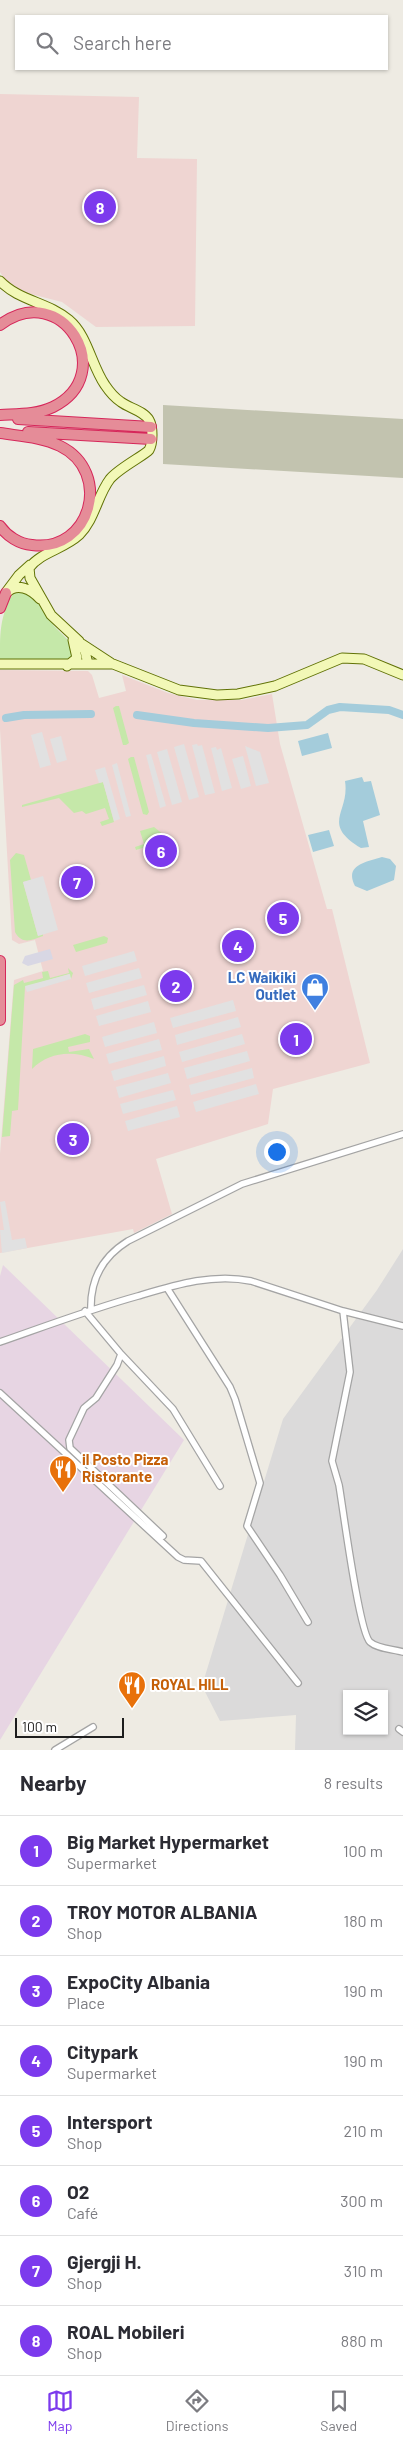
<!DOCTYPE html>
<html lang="en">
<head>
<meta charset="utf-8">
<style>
	:root { --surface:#fff; --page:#f7f7f7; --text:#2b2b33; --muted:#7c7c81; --line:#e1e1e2; --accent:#7c3aed }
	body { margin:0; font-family:Barlow,sans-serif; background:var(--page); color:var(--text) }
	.controls { position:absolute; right:15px; bottom:15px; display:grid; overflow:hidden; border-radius:0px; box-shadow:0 1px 4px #0004 }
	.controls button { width:45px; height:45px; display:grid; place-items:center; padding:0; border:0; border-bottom:1px solid var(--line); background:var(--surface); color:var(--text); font:25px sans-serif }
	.scale { position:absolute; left:15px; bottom:12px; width:109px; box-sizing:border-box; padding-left:5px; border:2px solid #1d1d1d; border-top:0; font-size:14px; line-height:18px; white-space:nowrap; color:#1d1d1d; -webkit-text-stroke:4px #fff; paint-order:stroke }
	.you { position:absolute; left:276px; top:1151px; width:18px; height:18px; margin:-12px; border:4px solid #fff; border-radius:50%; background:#1a73e8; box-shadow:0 0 0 8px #1a73e833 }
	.badge { display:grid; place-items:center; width:32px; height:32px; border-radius:50%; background:var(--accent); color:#fff; font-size:16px; font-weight:700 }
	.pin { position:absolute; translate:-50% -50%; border:2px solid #fff; box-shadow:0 1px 5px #0006 }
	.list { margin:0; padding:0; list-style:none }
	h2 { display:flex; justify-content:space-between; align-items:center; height:65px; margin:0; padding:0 20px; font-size:21px }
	h2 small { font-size:16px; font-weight:400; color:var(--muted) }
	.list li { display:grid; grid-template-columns:32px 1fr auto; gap:15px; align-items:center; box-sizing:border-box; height:70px; padding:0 20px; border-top:1px solid var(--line) }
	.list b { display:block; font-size:19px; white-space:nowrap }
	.list p { margin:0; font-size:16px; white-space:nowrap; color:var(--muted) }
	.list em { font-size:16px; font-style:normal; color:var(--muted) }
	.icon { flex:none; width:28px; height:28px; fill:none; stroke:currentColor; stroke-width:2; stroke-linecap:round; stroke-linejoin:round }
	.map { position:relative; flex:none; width:403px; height:1750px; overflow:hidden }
	.search { position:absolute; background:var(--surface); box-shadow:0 1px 4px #0004; left:15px; right:15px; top:15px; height:55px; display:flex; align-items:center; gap:12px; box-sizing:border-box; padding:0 18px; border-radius:0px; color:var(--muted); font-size:19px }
	.sheet { height:625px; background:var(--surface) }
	nav { display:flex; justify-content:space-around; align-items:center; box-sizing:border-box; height:70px; border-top:1px solid var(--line); background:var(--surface); font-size:14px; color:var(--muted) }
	nav a { display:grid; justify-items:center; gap:2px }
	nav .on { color:var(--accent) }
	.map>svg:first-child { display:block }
</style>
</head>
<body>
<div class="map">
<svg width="403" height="1750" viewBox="0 0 403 1750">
	<rect width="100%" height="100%" fill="#eeebe3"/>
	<path fill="#dbdada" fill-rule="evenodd" d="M403,1249v501h-108l1,-35 -76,6 -18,-35 81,-267 94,-129zM347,1694h37v37h-37z"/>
	<path fill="#efd5d2" d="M0,94l139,3 -2,61 60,1 -2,167 -99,1 -34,-25 -39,-10 -18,-12 -5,-8z
		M0,670l88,1 4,4 7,23 27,-7 -4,-16 46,18 29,7h45l30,-6 8,50 47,165h5l38,154 -97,26 -5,35 -112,35 16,55 -38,19 -1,-4 -133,24v-99l14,-174 29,-9 -8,-31 -16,4 -7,-4 -12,-211z"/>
	<path fill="#e7d5e3" d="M3,1265l181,175 -184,300v-464z"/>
	<path fill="#c2c3af" d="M163,405l240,14v59l-240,-14z"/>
	<path fill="#c5e8a9" d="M23,591l16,11 15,24 17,17 2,13 -7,5 -66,-2c0,-30 0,-38 12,-67z
		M116,706h3l10,37 -3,2h-3l-10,-37z
		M131,757h3l15,55 -2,3 -4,-1 -15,-55z
		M103,782l11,40 -12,4 -2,-4 9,-3 -4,-11 -19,6 -4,-3 -8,2 -15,-15 -37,9v-2z
		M154,827l10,8v3l-9,2 2,10 -8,-4 -13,4 -1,-3 9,-3 -4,-13z
		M16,853l8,2 7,25 -8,2 15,54 5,-2v2c-11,4 -21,9 -28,-4l-5,-72z
		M104,936l4,2 -1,5 -31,9 -3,-7z
		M68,968l5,5 -2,6 -2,-5 -44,13 -7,123 -6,1 -2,25 -8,1 12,-152 9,-5 1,3 19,-5 -1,-6 6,-1 2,7 19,-5z
		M85,1034l5,2v6l-22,5 1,5 20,-3 5,10c-22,-9 -45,-7 -62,10l1,-20z"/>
	<path fill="#e1e1e1" d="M42,732l9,33 -11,3 -9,-33z
		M61,736l6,24 -10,3 -7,-24z
		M184,744l15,53 -10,3 -15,-53z
		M197,744l1,2 4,-1 13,48 -10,2 -13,-50z
		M245,746l15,6 9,31 -13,3z
		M216,747l1,3 4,-2 11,40 -10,3 -11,-43z
		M167,749l15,53 -10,3 -15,-53z
		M151,754l15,52 -6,2 -14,-53z
		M243,756l8,30 -10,3 -9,-30z
		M117,763l14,53 -5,1 -14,-52z
		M105,767l15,52 -6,2 -11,-39 -4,1 -4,-13z
		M43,876l15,54 -20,6 -15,-54z
		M134,951l3,10 -52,15 -3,-10z
		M139,968l3,10 -53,15 -3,-10z
		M70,974l1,5 -44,13 -2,-6z
		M144,985l3,10 -53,15 -3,-11z
		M233,1000l3,11 -63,17 -3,-10z
		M148,1001l3,11 -52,14 -3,-10z
		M238,1017l3,10 -64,18 -2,-10z
		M154,1022l3,11 -52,14 -3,-10z
		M242,1034l3,10 -63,18 -3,-10z
		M159,1039l3,11 -53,14 -3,-10z
		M247,1051l3,10 -63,18 -3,-11z
		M164,1056l2,10 -52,15 -3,-10z
		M252,1068l2,10 -63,17 -2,-10z
		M168,1073l3,10 -52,15 -3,-11z
		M256,1084l3,10 -63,18 -3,-10z
		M173,1090l3,10 -53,14 -3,-10z
		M177,1106l3,11 -52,14 -3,-10z
		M5,1201l7,39 13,-2 2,10 -25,5 -2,-23h4l-4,-28z"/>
	<path fill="#d8d7e4" d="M50,949l3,10 -25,7 -6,-3 3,-7z"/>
	<path fill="#a4ccdb" d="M328,733l4,15 -30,8 -4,-15z
		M362,777l2,5 7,-1 9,34 -17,6 6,26 -8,1c-41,-25 -11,-35 -16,-67z
		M329,830l5,16 -21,6 -5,-17z
		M382,857l8,2 6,7 -2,14 -27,11 -12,-5c-11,-21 11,-24 27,-29z"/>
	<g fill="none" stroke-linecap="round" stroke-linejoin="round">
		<path stroke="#a4ccdb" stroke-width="8" d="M137,715l57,8 74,5 39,-3 21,-15 12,-3 49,3 14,5
			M6,718l18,-3 67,-1"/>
		<g stroke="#a4a4a4" stroke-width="8">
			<path id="street" d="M167,1288l63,99 5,12 25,84 -13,43 33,49 28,47
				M91,1310c-1,-30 11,-53 37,-69l114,-57 161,-50
				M85,1311l36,43 -4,11 -21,33 -12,10 -15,32 1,8 93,88
				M343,1311l7,61 -18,89 7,24c4,23 20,147 31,157 8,7 23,7 33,10
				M0,1342c46,-16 91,-33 138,-46 37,-11 75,-23 113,-15l92,30 60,15
				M121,1354l52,55 47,77
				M0,1393l178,164 6,3 17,1 97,122
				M399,1729l4,3
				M55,1750l38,-23"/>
		</g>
		<g stroke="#617206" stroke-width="11">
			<path id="secondary" d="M0,281c19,20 48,21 69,39 19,16 22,45 36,65 4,6 10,13 16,17 8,6 23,9 28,18 4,7 4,23 0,30 -4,5 -30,18 -39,29 -13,17 -15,40 -31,56 -15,14 -38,17 -50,33l1,10 21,37 28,26 6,10 3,13
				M7,591l12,-16 11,-10
				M6,593c11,-11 25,-4 34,6
				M82,644l29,19
				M0,664h113l66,26 38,5 21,-1 37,-8 67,-28 22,1 39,16
				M67,666l10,-8 -4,-18"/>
		</g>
		<g stroke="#d6275a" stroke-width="12">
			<path id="highway" d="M0,325c62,-47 120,49 53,82 -17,8 -35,7 -53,8
				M18,419l133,8
				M28,432l123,7
				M0,433c19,3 42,4 60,13 53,26 31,107 -28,99 -13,-1 -25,-9 -32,-19
				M0,608l6,-15
				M0,961v59"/>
		</g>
		<use href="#street" stroke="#fff" stroke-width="5.5"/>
		<use href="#secondary" stroke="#f2f8b7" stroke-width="9"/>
		<use href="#highway" stroke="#e58c98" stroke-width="10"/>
	</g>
	<defs>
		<g id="shop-pin" transform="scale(1.4375)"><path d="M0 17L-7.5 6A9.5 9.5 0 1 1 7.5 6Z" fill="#3f7fe0" stroke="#fff"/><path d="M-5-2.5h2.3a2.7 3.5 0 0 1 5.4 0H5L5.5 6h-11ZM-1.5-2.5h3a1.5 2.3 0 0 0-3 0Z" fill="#fff"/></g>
		<g id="restaurant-pin" transform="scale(1.4375)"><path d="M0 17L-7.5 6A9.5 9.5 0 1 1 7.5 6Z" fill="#e8710a" stroke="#fff"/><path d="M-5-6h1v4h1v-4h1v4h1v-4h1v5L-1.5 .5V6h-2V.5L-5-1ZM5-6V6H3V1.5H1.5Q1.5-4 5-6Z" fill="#fff"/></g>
	</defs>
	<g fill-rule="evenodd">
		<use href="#shop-pin" x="315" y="987"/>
		<use href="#restaurant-pin" x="63" y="1469"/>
		<use href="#restaurant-pin" x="132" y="1685"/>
	</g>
	<g text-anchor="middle" stroke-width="4" stroke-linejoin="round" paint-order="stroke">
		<g font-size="15" font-weight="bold" fill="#366cbe" stroke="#fff" text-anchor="end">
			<text x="296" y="983">LC Waikiki<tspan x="296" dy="17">Outlet</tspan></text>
		</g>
		<g font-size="15" font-weight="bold" fill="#c56008" stroke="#fff" text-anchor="start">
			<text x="82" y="1465">il Posto Pizza<tspan x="82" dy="17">Ristorante</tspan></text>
			<text x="151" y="1690">ROYAL HILL</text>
		</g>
	</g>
</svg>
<div class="controls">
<button><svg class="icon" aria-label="layers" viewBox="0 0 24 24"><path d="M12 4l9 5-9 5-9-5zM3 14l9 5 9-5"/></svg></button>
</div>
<div class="scale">100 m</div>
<div class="you"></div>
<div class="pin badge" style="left:296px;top:1039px">1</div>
<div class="pin badge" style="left:176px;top:986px">2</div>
<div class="pin badge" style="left:73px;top:1139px">3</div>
<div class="pin badge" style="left:238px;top:946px">4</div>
<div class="pin badge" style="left:283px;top:918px">5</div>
<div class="pin badge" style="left:161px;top:851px">6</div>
<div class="pin badge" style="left:77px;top:882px">7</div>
<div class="pin badge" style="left:100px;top:207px">8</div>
<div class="search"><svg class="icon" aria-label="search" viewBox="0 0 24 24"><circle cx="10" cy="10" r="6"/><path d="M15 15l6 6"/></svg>Search here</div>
</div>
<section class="sheet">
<h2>Nearby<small>8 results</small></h2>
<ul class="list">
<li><span class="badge">1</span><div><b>Big Market Hypermarket</b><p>Supermarket</p></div><em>100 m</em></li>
<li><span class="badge">2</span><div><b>TROY MOTOR ALBANIA</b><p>Shop</p></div><em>180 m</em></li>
<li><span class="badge">3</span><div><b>ExpoCity Albania</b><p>Place</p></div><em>190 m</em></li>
<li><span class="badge">4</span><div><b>Citypark</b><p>Supermarket</p></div><em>190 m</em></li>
<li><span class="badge">5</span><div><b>Intersport</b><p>Shop</p></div><em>210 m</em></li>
<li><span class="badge">6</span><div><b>O2</b><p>Café</p></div><em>300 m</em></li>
<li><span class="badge">7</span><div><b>Gjergji H.</b><p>Shop</p></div><em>310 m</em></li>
<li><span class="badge">8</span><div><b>ROAL Mobileri</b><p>Shop</p></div><em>880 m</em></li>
</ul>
</section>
<nav>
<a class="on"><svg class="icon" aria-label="map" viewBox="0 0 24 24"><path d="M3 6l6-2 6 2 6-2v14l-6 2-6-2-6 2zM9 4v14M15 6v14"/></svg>Map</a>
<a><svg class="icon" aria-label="directions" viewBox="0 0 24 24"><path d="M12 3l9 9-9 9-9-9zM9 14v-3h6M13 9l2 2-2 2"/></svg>Directions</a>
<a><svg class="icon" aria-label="saved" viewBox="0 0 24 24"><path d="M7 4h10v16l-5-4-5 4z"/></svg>Saved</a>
</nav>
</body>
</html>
